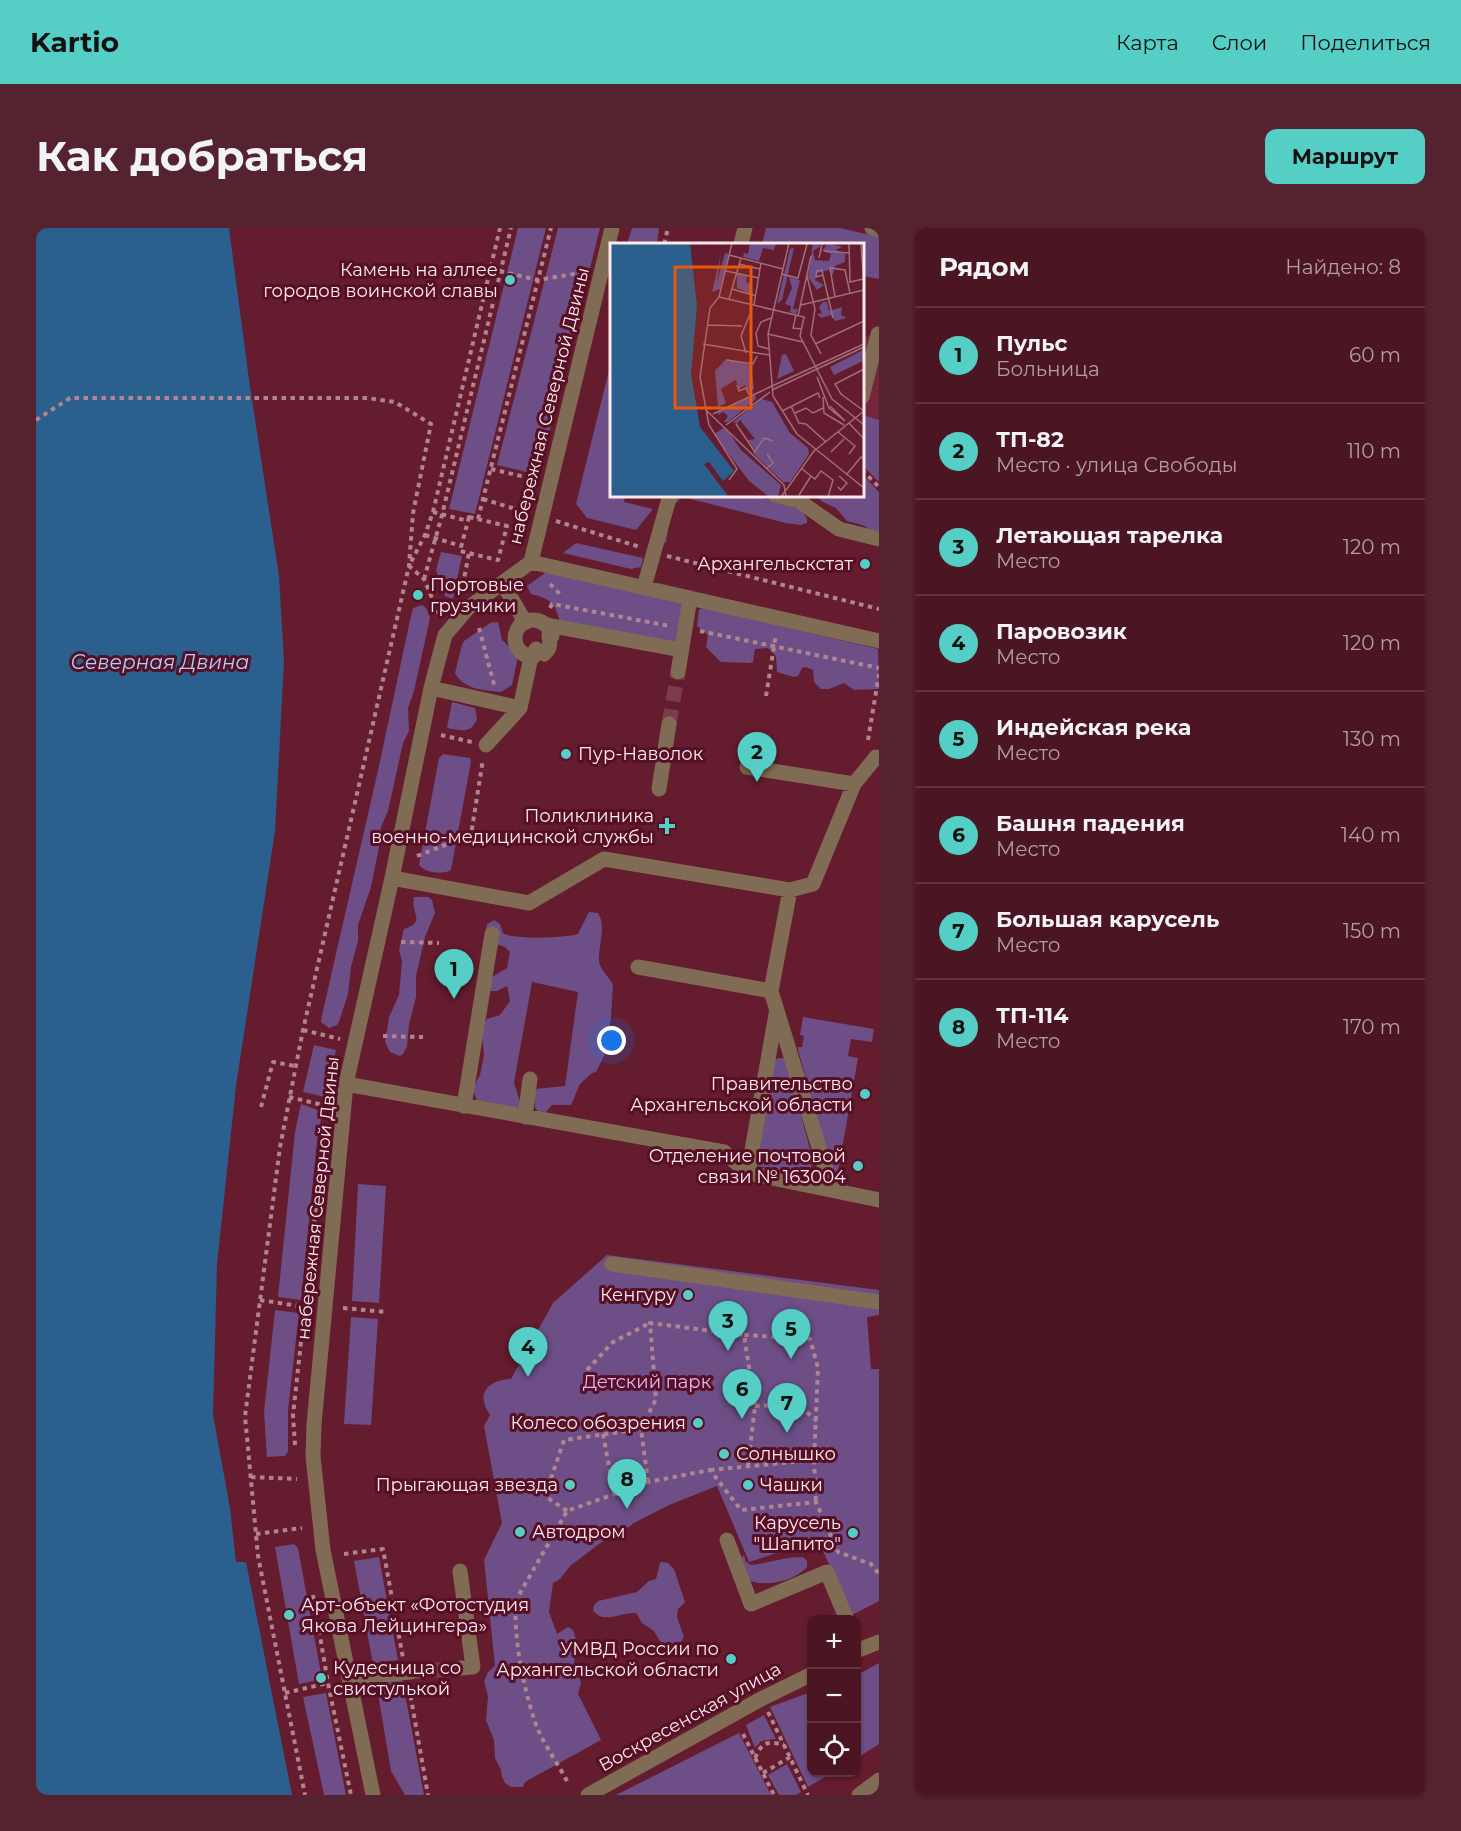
<!DOCTYPE html>
<html lang="ru">
<head>
<meta charset="utf-8">
<style>
	:root { --surface:#4b1522; --page:#55222f; --text:#f1f3f6; --muted:#b29fa5; --line:#623440; --accent:#55cec5 }
	body { margin:0; font-family:Montserrat,sans-serif; background:var(--page); color:var(--text) }
	.controls { position:absolute; right:18px; bottom:18px; display:grid; overflow:hidden; border-radius:12px; box-shadow:0 2px 4px #0004 }
	.controls button { width:54px; height:54px; display:grid; place-items:center; padding:0; border:0; border-bottom:2px solid var(--line); background:var(--surface); color:var(--text); font:30px sans-serif }
	.you { position:absolute; left:576px; top:813px; width:21px; height:21px; margin:-15px; border:4px solid #fff; border-radius:50%; background:#1a73e8; box-shadow:0 0 0 9px #1a73e833 }
	.badge { display:grid; place-items:center; width:39px; height:39px; border-radius:50%; background:var(--accent); color:#111; font-size:20px; font-weight:700 }
	.pin { position:absolute; translate:-50% -50px; filter:drop-shadow(0 2px 3px #0008) }
	.pin::after { content:''; position:absolute; top:32px; width:21px; height:18px; background:inherit; clip-path:polygon(0 0,100% 0,50% 100%) }
	.list { margin:0; padding:0; list-style:none }
	h2 { display:flex; justify-content:space-between; align-items:center; height:78px; margin:0; padding:0 24px; font-size:26px }
	h2 small { font-size:20px; font-weight:400; color:var(--muted) }
	.list li { display:grid; grid-template-columns:39px 1fr auto; gap:18px; align-items:center; box-sizing:border-box; height:96px; padding:0 24px; border-top:2px solid var(--line) }
	.list b { display:block; font-size:22px; white-space:nowrap }
	.list p { margin:0; font-size:20px; white-space:nowrap; color:var(--muted) }
	.list em { font-size:20px; font-style:normal; color:var(--muted) }
	.icon { flex:none; width:33px; height:33px; fill:none; stroke:currentColor; stroke-width:2; stroke-linecap:round; stroke-linejoin:round }
	.map { position:relative; flex:none; width:843px; height:1567px; overflow:hidden; border-radius:12px }
	header { display:flex; align-items:center; gap:36px; box-sizing:border-box; height:84px; padding:0 30px; background:var(--accent); color:#111 }
	header strong { font-size:28px }
	nav { display:flex; gap:33px; margin-inline-start:auto; font-size:21px }
	.intro { display:flex; align-items:center; justify-content:space-between; box-sizing:border-box; height:144px; padding:0 36px }
	h1 { margin:0; font-size:42px }
	.button { padding:15px 27px; border-radius:12px; background:var(--accent); color:#111; font-size:21px; font-weight:700 }
	main { display:flex; gap:36px; padding:0 36px }
	aside { flex:1; background:var(--surface); border-radius:12px; box-shadow:0 2px 4px #0004 }
	.map>svg:first-child { display:block }
</style>
</head>
<body>
<header>
<strong>Kartio</strong>
<nav><a>Карта</a><a>Слои</a><a>Поделиться</a></nav>
</header>
<div class="intro"><h1>Как добраться</h1><a class="button">Маршрут</a></div>
<main>
<div class="map">
<svg width="843" height="1567" viewBox="0 0 843 1567">
	<rect width="100%" height="100%" fill="#641c2e"/>
	<path fill="#75263a" d="M827,107l16,3v82l-16,-5z"/>
	<path fill="#6d4e86" d="M482,0h28l-71,286 -26,-5z
		M522,0h42l-61,247 -42,-10z
		M596,0h27l-2,16h-30z
		M730,0h74l39,9v42l-16,-3 -1,-32h-100z
		M576,130v137h13l-1,7 29,7 -17,21 -49,-12 -11,-14z
		M827,187l16,5v62l-16,-16z
		M827,247l16,17v42l-17,-9 -15,-4 -11,-13 -15,-7 -4,-6h45z
		M634,267h78c15,3 62,10 59,28l-7,2 -14,-2 -103,-26c-13,6 -15,32 -17,46l-3,-1z
		M540,315l67,15 -2,9 -10,2 -68,-16z
		M405,324l21,4 -9,43 -8,-3 -9,-26z
		M515,344l129,30 2,3 -9,51 -113,-34c-5,-19 -9,-23 -29,-28l-4,-8 18,-13z
		M386,377l4,3 4,10 -16,73 -6,17 1,23 -6,12 -15,68 -7,16 -2,20 -8,40 -13,38v16l-7,26 -3,27 -9,28 -2,3 -8,3 -8,-6 1,-7 57,-249 31,-146 3,-12z
		M668,380l174,41 1,40 -25,1 -10,-7 -15,6h-8l-7,-7 -1,-12 -7,-3 -4,1 -4,8 -4,1 -17,-5 -1,-16 -8,-8 -13,1 -2,13 -4,1 -28,-1 -15,-15 2,-12 -11,-9 2,-17z
		M462,394l4,18 15,13v8l-5,24 -11,7c-17,-2 -37,-2 -46,-19l7,-28 2,-4 26,-18z
		M416,474l23,6 2,11c-6,16 -17,11 -30,9z
		M407,526l27,4 1,4 -20,108c-8,5 -26,3 -32,-5l20,-107z
		M378,669h14l4,3 3,13 -10,24 -9,39v21l-7,28 -2,21 -4,8 -3,2 -10,-4 -5,-10 4,-25 10,-22 3,-34 -3,-11 5,-21c23,-7 6,-16 10,-32z
		M553,684l9,1c9,14 0,32 1,48 2,11 10,15 14,24l-2,32 -7,39 -8,16 -4,1 -12,11 -9,21h-19l-6,7 -8,-1 -3,-3v-19l30,-3 13,-94 -46,-10 -18,101 7,21 -2,3c-9,1 -31,-5 -42,-7l-3,-7v-7l6,-11 4,-20 -2,-19 3,-14 2,-3 13,-4 10,-14 -3,-15 -10,5h-8l3,-14 15,-9 3,-16 -5,-5 -21,-7 3,-16 7,-4 6,4 3,9c10,7 63,5 75,1z
		M767,789l71,12 -2,13 -21,-3 -3,17 10,2 -22,125 -38,-133v-3h4l2,-11 -4,-1z
		M278,817l22,5 -11,47 -22,-5z
		M744,830h5l3,7 25,96 -4,14 -52,-9 14,-99 4,-8z
		M265,876l22,8 -5,20 -17,168 -23,-3 17,-165z
		M322,956l28,2 -7,117 -27,-2z
		M571,1027l272,35v25l-12,2 4,52h8v232l-27,14 -34,-75 -69,22 -32,-76 -48,19 -35,18 -9,7 -14,5 -41,31 -10,13 -7,4 -4,29 8,22 11,-7 5,3 4,13 -3,18 7,22 -3,11 23,46 -76,42 -2,5h-12l-6,-4 -3,-6 -1,-7 -6,-12 -1,-18 -8,-20 2,-24 -4,-15 4,-9 7,-6 -11,-106 18,-37 -18,-97 6,-11c-15,-21 -2,-35 21,-36l42,-76z
		M239,1082l24,3 -11,97v41l-3,5 -18,1 -3,-45z
		M315,1089l27,2 -7,106 -27,-1z
		M258,1316l4,4 24,131 -23,5 -24,-137z
		M708,1327l2,7 5,3c18,-2 33,-8 52,-8l4,4v6c-13,15 -44,21 -62,12l-8,-17z
		M343,1329l19,103 -25,4 -19,-103z
		M626,1334l6,1 6,6 11,33 -7,7 -1,8 7,20 -7,11h-9l-7,-5 -7,-12 -12,-8 -6,-10c-16,-1 -33,12 -43,-3l1,-5 4,-4 39,-9 12,-11 7,-2 4,-16z
		M843,1435v81l-22,14v-83z
		M366,1450l22,117h-19l-14,-24 -15,-89z
		M775,1464l1,80 20,1 -24,14 -38,-80z
		M290,1465l20,102h-22l-21,-98z
		M728,1487l12,24 -15,2 -6,7 -9,-23z
		M703,1505l32,62h-155z
		M751,1536l14,28 -5,3h-17l-11,-20z"/>
	<path fill="#2b5f8e" d="M0,0h193l20,152 30,196 5,85 -9,170 -39,255 -19,178 -4,151 17,93 6,54h10l46,233h-256z"/>
	<g fill="none" stroke-linecap="round" stroke-linejoin="round">
		<path stroke="#7b3b4a" stroke-width="15" stroke-dasharray="15 8" stroke-linecap="butt" d="M633,496l9,-52
			M374,1444l51,-4"/>
		<path stroke="#b1858f" stroke-width="4" stroke-dasharray="4.5 4.5" stroke-linecap="butt" d="M628,16l4,-16
			M455,41l47,11 48,-8
			M0,192l34,-22h297l28,4 36,22 -18,89 -4,53 -106,464 -23,117 -35,269 13,140 47,239
			M455,241l43,10
			M826,242l17,17
			M447,271l45,14
			M397,284l35,9
			M433,289l38,9 -9,34 -38,-9z
			M442,291l73,-291
			M520,293l84,26
			M389,307l36,11
			M631,328l212,53
			M388,351l18,-64 69,-287
			M514,356l10,10
			M425,366l8,-41
			M514,380l2,-4 118,22
			M403,386l-15,-35 -15,-13 16,-31 8,-23 67,-284
			M443,400l16,60
			M664,403l179,37
			M730,468l10,-62
			M405,507l31,7
			M832,512l11,-66
			M381,628l54,-21 12,-76
			M365,714l38,1
			M267,802l37,9
			M347,808l40,1
			M253,869l38,9
			M225,879l12,-45 22,4
			M224,1072l45,7
			M307,1080l43,4
			M551,1142l26,-28 37,-19
			M719,1178l21,-1 25,2 16,14
			M567,1206l11,59
			M259,1217l-2,-30 24,-219
			M778,1232l2,42
			M674,1242l104,-10 4,-92 -8,-29 -66,-4
			M215,1249l46,2
			M612,1254l-7,-53 15,-30 -6,-76 94,12 11,71 -7,59
			M531,1283l-22,-15 19,-56 77,-11
			M220,1306l46,-6
			M308,1326l39,-5 20,109
			M277,1367l15,88 23,112
			M373,1459l19,108
			M249,1465l43,-10
			M732,1484l40,83
			M707,1506l31,61
			M719,1530c8,-17 10,-16 29,-14
			M727,1545l27,-16
			M531,1553c-10,-19 -27,-42 -33,-62 -11,-34 -21,-83 -18,-119l51,-89 81,-29 62,-12 31,40 75,-8 22,50 33,12 8,10"/>
		<path stroke="#806b54" stroke-width="15" d="M836,0l7,2
			M705,16l4,-16
			M826,169l16,-63
			M739,267l24,6 40,28 40,10
			M495,334l348,79
			M467,356l22,38
			M608,359l26,-92
			M494,392c12,-1 19,5 22,16l-3,-1c1,9 2,13 -5,19l-8,-5 -3,8c-17,-2 -23,-18 -13,-32z
			M511,397l134,25
			M642,444l12,-74
			M395,460l89,20
			M450,517l34,-37 11,-51
			M711,539l107,17
			M623,561l10,-65
			M356,650l137,25 75,-44 186,31
			M602,739l133,24
			M310,856l378,68 24,21 131,27
			M428,878l28,-172
			M489,889l5,-38
			M712,945l28,-159
			M796,962l-61,-199 19,-101 23,-6 41,-100 22,-27
			M576,1036l267,38
			M691,1312l24,64 76,-32 20,48
			M424,1343l13,96 -12,1
			M820,1423l23,-9
			M313,1450l61,-6
			M337,1567l-50,-245 -10,-94 1,-32 32,-340 46,-206 39,-190 14,-53 23,-27 63,-46 81,-334
			M552,1567l173,-96 51,-25
			M823,1567l20,-15"/>
	</g>
	<g fill="#55cec5" stroke="#570f25" stroke-width="2">
		<circle cx="474" cy="52" r="6"/>
		<circle cx="829" cy="336" r="6"/>
		<circle cx="382" cy="367" r="6"/>
		<circle cx="530" cy="526" r="6"/>
		<path d="M628 589h6v6h6v6h-6v6h-6v-6h-6v-6h6z"/>
		<circle cx="829" cy="866" r="6"/>
		<circle cx="822" cy="938" r="6"/>
		<circle cx="652" cy="1067" r="6"/>
		<circle cx="662" cy="1195" r="6"/>
		<circle cx="688" cy="1226" r="6"/>
		<circle cx="534" cy="1257" r="6"/>
		<circle cx="712" cy="1257" r="6"/>
		<circle cx="484" cy="1304" r="6"/>
		<circle cx="817" cy="1305" r="6"/>
		<circle cx="253" cy="1387" r="6"/>
		<circle cx="695" cy="1431" r="6"/>
		<circle cx="285" cy="1450" r="6"/>
	</g>
	<g text-anchor="middle" stroke-width="6" stroke-linejoin="round" paint-order="stroke">
		<g font-size="18" fill="#fbe9eb" stroke="#570f25" text-anchor="end">
			<text x="462" y="48">Камень на аллее<tspan x="462" dy="21">городов воинской славы</tspan></text>
			<text x="817" y="342">Архангельскстат</text>
			<text x="394" y="363" text-anchor="start">Портовые<tspan x="394" dy="21">грузчики</tspan></text>
			<text x="542" y="532" text-anchor="start">Пур-Наволок</text>
			<text x="618" y="594">Поликлиника<tspan x="618" dy="21">военно-медицинской службы</tspan></text>
			<text x="817" y="862">Правительство<tspan x="817" dy="21">Архангельской области</tspan></text>
			<text x="810" y="934">Отделение почтовой<tspan x="810" dy="21">связи № 163004</tspan></text>
			<text x="640" y="1073">Кенгуру</text>
			<text x="650" y="1201">Колесо обозрения</text>
			<text x="700" y="1232" text-anchor="start">Солнышко</text>
			<text x="522" y="1263">Прыгающая звезда</text>
			<text x="724" y="1263" text-anchor="start">Чашки</text>
			<text x="805" y="1301">Карусель<tspan x="805" dy="21">"Шапито"</tspan></text>
			<text x="496" y="1310" text-anchor="start">Автодром</text>
			<text x="265" y="1383" text-anchor="start">Арт-объект «Фотостудия<tspan x="265" dy="21">Якова Лейцингера»</tspan></text>
			<text x="683" y="1427">УМВД России по<tspan x="683" dy="21">Архангельской области</tspan></text>
			<text x="297" y="1446" text-anchor="start">Кудесница со<tspan x="297" dy="21">свистулькой</tspan></text>
		</g>
		<g font-size="18" fill="#fbe9eb" stroke="#570f25">
			<text transform="translate(513 178) rotate(-76)" y="6">набережная Северной Двины</text>
			<text transform="translate(282 970) rotate(-84)" y="6">набережная Северной Двины</text>
			<text transform="translate(654 1489) rotate(-29)" y="6">Воскресенская улица</text>
		</g>
		<g font-size="18" fill="#deb9fd" stroke="#570f25">
			<text x="611" y="1160">Детский парк</text>
		</g>
		<g font-size="20" font-style="italic" fill="#a8d2fd" stroke="#570f25">
			<text x="124" y="441">Северная Двина</text>
		</g>
	</g>
	<g transform="translate(574 15)">
		<rect width="254" height="254" fill="#641c2e"/>
		<path d="M140,0h22l4,1 -2,6 -11,-2 -4,13 -16,-4 1,-4 4,1zM203,0l8,3 -8,5 2,9 14,1 2,-7 -9,-3 6,-8 14,4 -6,3 9,4v8l-10,4 -2,9 -4,-5 -12,3 -2,7 9,5 -7,5 -9,-13zM184,5l-12,52 -5,4 13,-55zM111,10l-4,29 8,-29 4,1 -9,35 -8,3zM127,31l10,2 -1,6 5,2 2,11 -16,-7zM179,34l11,3 -7,29h5l-2,5 -6,-2 1,-6 -6,-2 7,-16zM213,59h4l2,9 13,-4 -1,8 6,3 -12,3 -4,-6 -10,3 -4,-4 5,-1 -3,-6zM253,107v11l-29,14 -4,-8zM176,111l8,17 -17,8 5,-24zM116,116l25,6 3,24 -6,3 -3,-7 -6,4 -3,-9 -4,2 -11,7 5,14 -8,4 -3,-36zM145,151l1,5 -28,23h-4l4,-6 -5,-4 -6,4 2,-4zM152,156l10,3 18,31 18,15 1,6 -19,28h-7l-29,-28 2,-3 -8,-11 7,-1 -15,-19 2,-3 -5,7 -4,-2zM115,184l16,23 40,35 -3,11h-10l-19,-15 -35,-47z" fill="#6d4e86"/>
		<path d="M0,0h80l7,63 -6,68 9,53 34,44 -11,10 -14,-19 -5,2 24,32h-118z" fill="#2b5f8e"/>
		<path fill="none" stroke="#a06e7a" stroke-width="1.5" d="M179,0l-21,91 5,62 24,38 67,54M239,0l1,39 13,-3M251,0l3,44M214,8l25,2M119,12l54,14M209,15l3,-14 4,-1M129,21l21,5M116,28l33,7M171,31l17,4 9,-34 -5,-1M213,32l-1,-5 -5,1 -1,6 7,-2 10,43M197,33l8,33 -4,26 10,19M122,46l24,7M109,54l85,20 -4,19 32,63 32,26M225,54l-5,-29 15,2 5,23M119,56l12,-41M144,62l7,-42M191,62l63,-15M186,72l-3,13 9,1M188,73l13,-60M97,82l35,1M158,91l35,8M93,101l66,11M205,101l49,-23M159,106l-11,-3 -2,-13 5,-11 10,-4M136,110l-5,-17 9,-22M117,117l26,4 4,-8M254,126l-29,15 6,10 23,17M207,134l12,31 16,13 -15,-15M127,142l2,6 7,-3 3,7M162,143l92,-42M162,147l92,-43M213,154l1,16 20,12M181,163l8,17 7,1 20,18M96,167l78,75 2,12M172,168l36,-18 2,5M185,170l11,-5 7,5 10,-5M103,171l59,-28M239,180l15,16M126,181l19,28M116,182l44,-33M228,189l17,14 -6,8M221,209l13,-13M144,210l10,-15 9,3M156,226l7,-6 -6,-9M192,226l13,10 6,-8 12,9 -5,17M237,231l14,-17 3,2M119,237l8,-11 -28,-44 -9,-48 10,-69 9,-11 13,-54M228,244l3,3 6,-7 -8,-7M189,252l12,-19M171,254l33,-46 50,-40"/>
		<path fill="#e8590c" fill-opacity="0.15" stroke="#e8590c" stroke-width="3" d="M65,24h76v141h-76z"/>
		<rect width="254" height="254" fill="none" stroke="#fbe9eb" stroke-width="3"/>
	</g>
</svg>
<div class="controls">
<button>+</button>
<button>−</button>
<button><svg class="icon" aria-label="locate" viewBox="0 0 24 24"><circle cx="12" cy="12" r="6"/><path d="M12 2v4M12 18v4M2 12h4M18 12h4"/></svg></button>
</div>
<div class="you"></div>
<div class="pin badge" style="left:418px;top:771px">1</div>
<div class="pin badge" style="left:721px;top:554px">2</div>
<div class="pin badge" style="left:692px;top:1123px">3</div>
<div class="pin badge" style="left:492px;top:1149px">4</div>
<div class="pin badge" style="left:755px;top:1131px">5</div>
<div class="pin badge" style="left:706px;top:1191px">6</div>
<div class="pin badge" style="left:751px;top:1205px">7</div>
<div class="pin badge" style="left:591px;top:1281px">8</div>
</div>
<aside>
<h2>Рядом<small>Найдено: 8</small></h2>
<ul class="list">
<li><span class="badge">1</span><div><b>Пульс</b><p>Больница</p></div><em>60 m</em></li>
<li><span class="badge">2</span><div><b>ТП-82</b><p>Место · улица Свободы</p></div><em>110 m</em></li>
<li><span class="badge">3</span><div><b>Летающая тарелка</b><p>Место</p></div><em>120 m</em></li>
<li><span class="badge">4</span><div><b>Паровозик</b><p>Место</p></div><em>120 m</em></li>
<li><span class="badge">5</span><div><b>Индейская река</b><p>Место</p></div><em>130 m</em></li>
<li><span class="badge">6</span><div><b>Башня падения</b><p>Место</p></div><em>140 m</em></li>
<li><span class="badge">7</span><div><b>Большая карусель</b><p>Место</p></div><em>150 m</em></li>
<li><span class="badge">8</span><div><b>ТП-114</b><p>Место</p></div><em>170 m</em></li>
</ul>
</aside>
</main>
</body>
</html>
